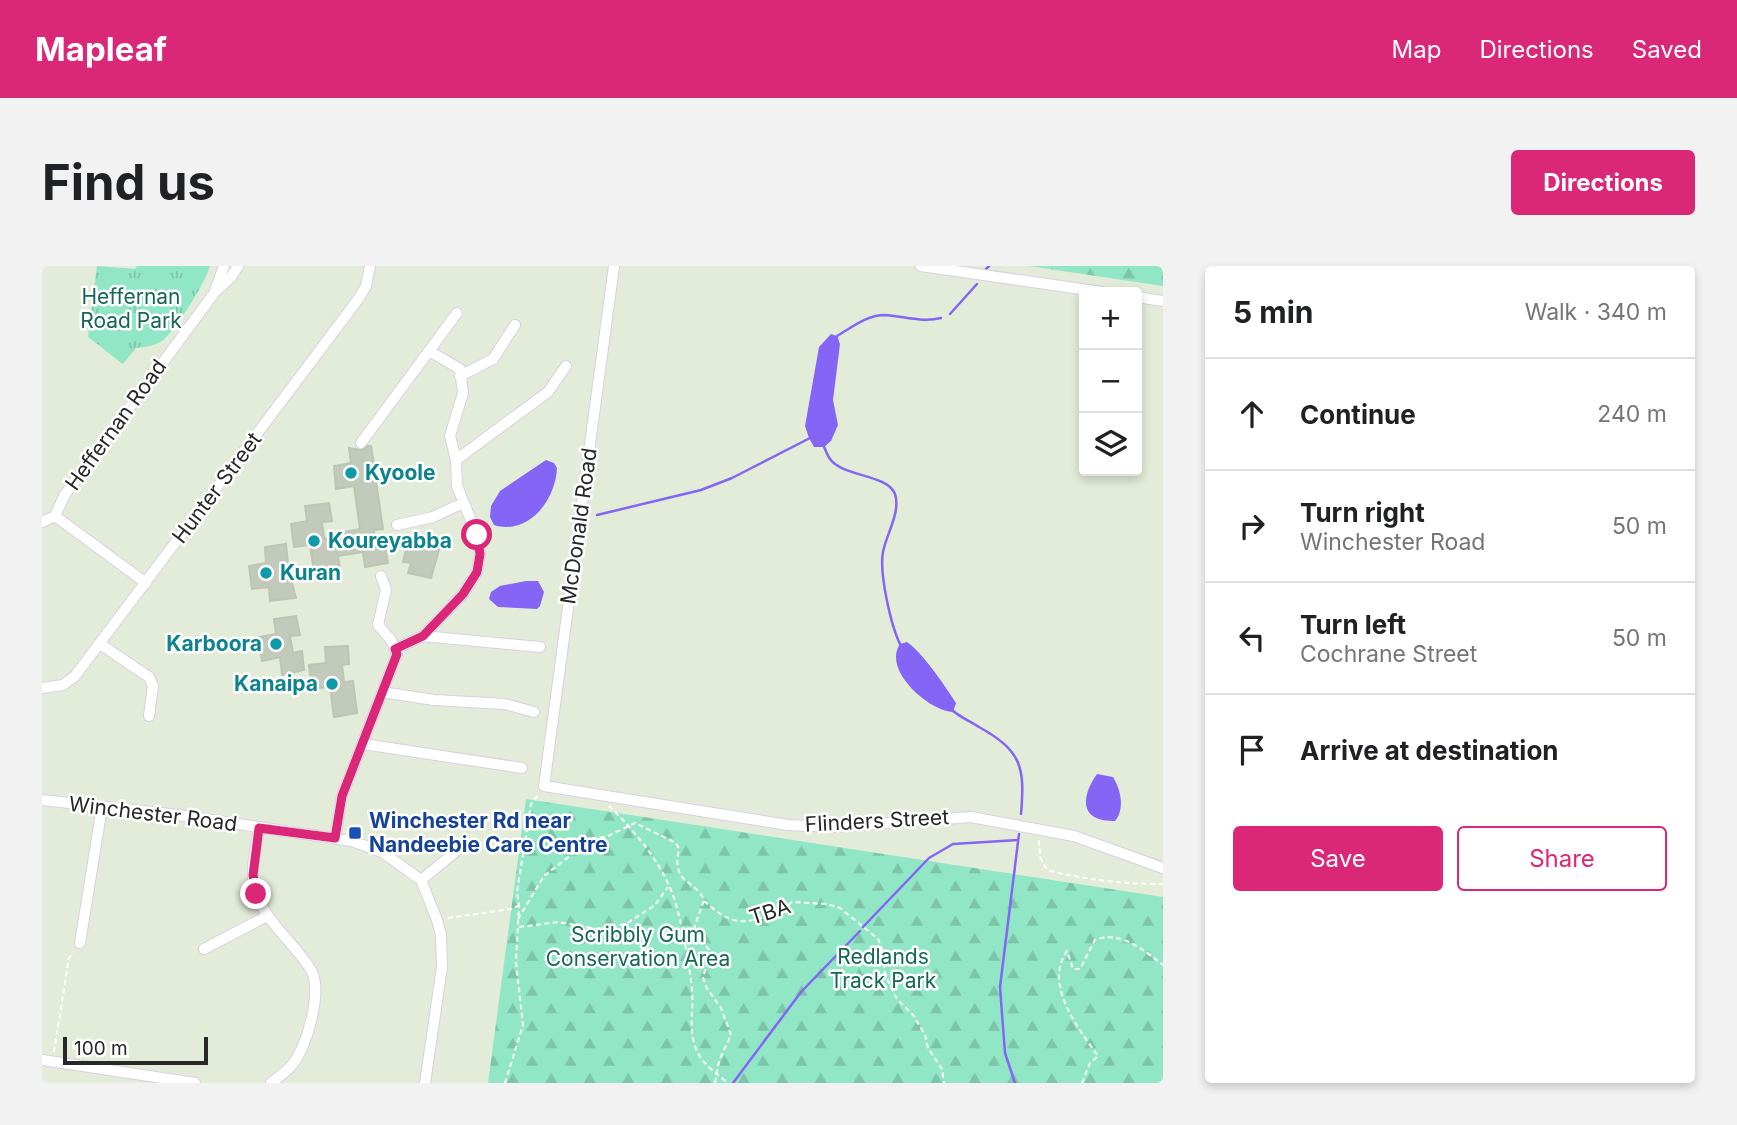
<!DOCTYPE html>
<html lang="en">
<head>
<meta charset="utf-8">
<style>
	:root { --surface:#fff; --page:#f2f2f2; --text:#202124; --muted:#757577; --line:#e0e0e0; --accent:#db2777 }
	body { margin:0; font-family:Inter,sans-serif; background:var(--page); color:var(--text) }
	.controls { position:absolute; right:21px; top:21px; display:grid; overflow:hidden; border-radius:7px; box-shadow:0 4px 10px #0003 }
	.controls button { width:63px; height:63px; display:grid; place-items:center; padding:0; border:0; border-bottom:2px solid var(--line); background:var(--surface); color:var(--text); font:35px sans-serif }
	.scale { position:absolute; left:21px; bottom:18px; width:145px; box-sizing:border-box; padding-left:7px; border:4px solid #282828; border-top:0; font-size:19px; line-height:24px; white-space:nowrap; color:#282828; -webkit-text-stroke:5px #fff; paint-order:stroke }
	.stop { position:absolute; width:21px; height:21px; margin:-16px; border:5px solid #db2777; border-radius:50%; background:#fff }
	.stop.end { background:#db2777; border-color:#fff; box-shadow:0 2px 7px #0008 }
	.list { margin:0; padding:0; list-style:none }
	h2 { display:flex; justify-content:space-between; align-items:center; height:91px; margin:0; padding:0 28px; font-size:30px }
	h2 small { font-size:23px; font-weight:400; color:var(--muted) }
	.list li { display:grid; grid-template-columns:46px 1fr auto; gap:21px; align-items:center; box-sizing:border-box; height:112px; padding:0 28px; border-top:2px solid var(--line) }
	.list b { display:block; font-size:26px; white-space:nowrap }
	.list p { margin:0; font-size:23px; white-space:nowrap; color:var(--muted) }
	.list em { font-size:23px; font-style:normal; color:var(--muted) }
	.actions { display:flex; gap:14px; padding:21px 28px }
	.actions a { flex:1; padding:16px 0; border:2px solid var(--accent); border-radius:7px; text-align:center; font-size:24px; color:var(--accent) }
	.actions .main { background:var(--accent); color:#fff }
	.icon { flex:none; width:38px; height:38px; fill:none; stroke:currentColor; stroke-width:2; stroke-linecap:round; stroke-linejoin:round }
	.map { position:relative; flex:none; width:1121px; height:817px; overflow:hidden; border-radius:7px }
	header { display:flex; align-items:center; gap:42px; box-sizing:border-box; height:98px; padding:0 35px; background:var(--accent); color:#fff }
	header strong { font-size:33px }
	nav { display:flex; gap:38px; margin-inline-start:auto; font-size:24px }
	.intro { display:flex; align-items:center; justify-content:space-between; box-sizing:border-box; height:168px; padding:0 42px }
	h1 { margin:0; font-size:49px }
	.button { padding:18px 32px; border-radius:7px; background:var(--accent); color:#fff; font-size:24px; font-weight:700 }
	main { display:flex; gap:42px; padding:0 42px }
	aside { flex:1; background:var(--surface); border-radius:7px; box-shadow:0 4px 10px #0003 }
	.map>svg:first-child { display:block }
</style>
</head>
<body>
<header>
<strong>Mapleaf</strong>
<nav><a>Map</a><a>Directions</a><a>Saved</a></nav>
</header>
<div class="intro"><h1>Find us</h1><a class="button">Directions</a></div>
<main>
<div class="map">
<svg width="1121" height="817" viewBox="0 0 1121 817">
	<defs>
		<pattern id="forest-firs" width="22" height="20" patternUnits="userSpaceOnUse" patternTransform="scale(1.75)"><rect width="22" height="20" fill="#91e6c5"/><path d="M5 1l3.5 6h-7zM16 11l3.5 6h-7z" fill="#7dc5a9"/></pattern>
		<pattern id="park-tufts" width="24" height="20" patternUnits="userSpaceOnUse" patternTransform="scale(1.75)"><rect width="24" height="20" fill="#91e6c5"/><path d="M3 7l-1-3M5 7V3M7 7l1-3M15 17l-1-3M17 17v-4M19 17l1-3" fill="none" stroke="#7dc5a9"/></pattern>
	</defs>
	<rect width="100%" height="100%" fill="#e2ecd9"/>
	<path fill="url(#forest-firs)" d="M987,0h134v20z
		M484,533l637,98v186h-675z"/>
	<path fill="url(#park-tufts)" d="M55,0l38,3 2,-3h73c-4,16 -35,65 -48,75 -8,5 -17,6 -26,7l-13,16 -35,-27z"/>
	<path fill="#8465f5" d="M789,68l6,2 3,8 -7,56 5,25 -7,16 -7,6h-10l-5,-9 -4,-12 14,-79z
		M504,194l8,3 3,5c-1,31 -28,68 -63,57l-4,-8 1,-11 9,-15z
		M484,315h12l6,11 -4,14 -3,3 -39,-2 -9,-8 2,-7 9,-6z
		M865,376c15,10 39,45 49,61l-3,9c-24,-1 -71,-42 -53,-68z
		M1055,508l16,3c8,13 12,32 2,44 -35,1 -35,-23 -18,-47z"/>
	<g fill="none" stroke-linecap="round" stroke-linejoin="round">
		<path stroke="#8465f5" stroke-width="2.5" d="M944,3l3,-3
			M908,48l27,-30
			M795,73v-3c14,-8 30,-21 47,-21 19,1 38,8 57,3
			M781,178c2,5 4,11 7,15 13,18 57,15 65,35 6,18 -9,41 -12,58 -4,21 8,75 18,94
			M555,249l104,-25 31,-12 78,-40
			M909,443c8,8 19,12 28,18 43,24 46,40 42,87
			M821,661l66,-69 24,-14 65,-4
			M691,817l68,-91 59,-61
			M973,817l-10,-30 -5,-66 19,-153"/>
	</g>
	<path fill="#c2cabc" stroke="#bbc7b2" stroke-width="2" d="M326,180h3l3,18 -8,1 2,17 8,-1 7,48 -9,1 2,17 9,-1 3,17 -23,4 -2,-15 -25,4 2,14 -25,8 -5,-33 -16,2 -3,-23 16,-3 -2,-15 24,-3 3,18 -10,1 2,16h21l-1,-6 16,-3 -6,-43 -18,3 -2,-23 17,-3 -2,-15 12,2z
		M375,268l19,4v7l4,1 -9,32 -23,-5 3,-10 -8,-1 5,-21 8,2z
		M244,278l2,20 -8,1 3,16 8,-2 5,19 -26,3 -1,-14 -17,2 -3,-23 17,-3 -1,-16z
		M254,350l4,19 -10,1 3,17 9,-2 2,19 -22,5 -2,-18 -18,4 -3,-24 17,-3 -2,-15z
		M306,380l1,18 -7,1 2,17 9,-1 4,32 -23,4 -4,-31 -18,4 -3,-25 17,-2 -1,-16z"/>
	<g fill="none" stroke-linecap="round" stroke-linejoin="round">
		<g stroke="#ddcee2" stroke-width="12">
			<path id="minor" d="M572,0l-70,520 244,39 45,2 138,-10 103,19 89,32
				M879,0l181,26
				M173,25l9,-25
				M1095,31l26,4
				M418,110l33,-17 22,-34
				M319,177l96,-130
				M414,194l92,-68 18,-26
				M13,250l91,67
				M0,256l13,-6 9,-20 151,-204 16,-15 7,-11
				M355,259l36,-8 30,-14
				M381,370l40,-42 14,-22 3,-18 -3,-19 -20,-49 -1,-26 -6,-24 13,-43 -3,-24 -31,-18
				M58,378l49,33 4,9 -4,30
				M353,383l28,-13 117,11
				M0,422l21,-3 12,-9 284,-378 7,-12 4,-20
				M340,426l52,8 71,4 29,8
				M321,478l159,24
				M0,534l136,15 174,26 30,11 39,28 16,40 4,15 1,32 -17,116
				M217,562c-3,21 -11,47 -2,68 12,29 38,48 54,74 12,20 -4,79 -20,96 -5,6 -14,12 -20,17
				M293,572l7,-42 55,-142 -6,-14 -13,-15 8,-35 -5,-14
				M379,614l38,-31
				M38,677l22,-136
				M162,683l63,-33
				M0,794l153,23"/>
		</g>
		<path stroke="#fff" stroke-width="2" stroke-dasharray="5 3.5" stroke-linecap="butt" d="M567,540c26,25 53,57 65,92 8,25 15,65 18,91 2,20 -5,44 6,64 6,12 19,21 30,30
			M997,574l1,17 7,13c39,10 76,14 116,14
			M662,635c22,19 34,26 62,15 10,-4 18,-7 26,-14l35,2 13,4 38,31 7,18 -1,13 4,11 9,18 16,16 12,20 3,13 14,21 2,14
			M406,652l63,-9 7,-3
			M476,653l26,-43 49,-38 13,-1 29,-14 41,20 3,6c-8,37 16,29 25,51l-9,25v8l16,19 -8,25 3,10 15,21 10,27 -12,26 -4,22
			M477,661l39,-5 39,7 29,-5 29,-19 13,-18
			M12,786l15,-94 4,-6
			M463,817l18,-58 -7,-63 3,-57 -2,-13 14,-88 8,-10
			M1040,817l8,-20 8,-7c-19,-27 -55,-71 -31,-105l6,18h7l15,-29c25,-10 49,10 68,25"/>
		<use href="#minor" stroke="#fff" stroke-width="10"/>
	</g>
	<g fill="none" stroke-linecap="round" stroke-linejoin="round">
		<path stroke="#db2777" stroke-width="9" d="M214,628l-3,-19 6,-47 76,10 7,-42 55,-142 -2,-5 28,-13 40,-42 14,-22 3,-18 -3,-19"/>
	</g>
	<g fill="#0f9aa8" stroke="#fff" stroke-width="2.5">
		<circle cx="309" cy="207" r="7"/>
		<circle cx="272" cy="275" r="7"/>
		<circle cx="224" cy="307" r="7"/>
		<circle cx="234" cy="378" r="7"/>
		<circle cx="290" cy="418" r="7"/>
	</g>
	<rect fill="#1a4fb4" stroke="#fff" stroke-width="2.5" x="306" y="560" width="14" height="14" rx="3.5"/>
	<g text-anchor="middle" stroke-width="5" stroke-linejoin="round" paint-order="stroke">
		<g font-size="21" fill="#156853" stroke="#fff">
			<text x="89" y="38">Heffernan<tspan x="89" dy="24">Road Park</tspan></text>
			<text x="596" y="676">Scribbly Gum<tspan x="596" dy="24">Conservation Area</tspan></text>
			<text x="841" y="698">Redlands<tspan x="841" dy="24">Track Park</tspan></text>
		</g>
		<g font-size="21" fill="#282828" stroke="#fff">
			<text transform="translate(74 159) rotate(-54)" y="7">Heffernan Road</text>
			<text transform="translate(175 222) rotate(-53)" y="7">Hunter Street</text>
			<text transform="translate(537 260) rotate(-82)" y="7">McDonald Road</text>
			<text transform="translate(111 548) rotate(7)" y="7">Winchester Road</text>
			<text transform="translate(835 555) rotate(-3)" y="7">Flinders Street</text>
			<text transform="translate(728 646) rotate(-18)" y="7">TBA</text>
		</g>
		<g font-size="21" font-weight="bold" fill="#0d838f" stroke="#fff" text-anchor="start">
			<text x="323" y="214">Kyoole</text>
			<text x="286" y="282">Koureyabba</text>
			<text x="238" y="314">Kuran</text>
			<text x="220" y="385" text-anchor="end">Karboora</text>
			<text x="276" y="425" text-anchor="end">Kanaipa</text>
		</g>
		<g font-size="21" font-weight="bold" fill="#164399" stroke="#fff" text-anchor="start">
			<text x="327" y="562">Winchester Rd near<tspan x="327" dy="24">Nandeebie Care Centre</tspan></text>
		</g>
	</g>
</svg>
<div class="controls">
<button>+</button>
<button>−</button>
<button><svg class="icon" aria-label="layers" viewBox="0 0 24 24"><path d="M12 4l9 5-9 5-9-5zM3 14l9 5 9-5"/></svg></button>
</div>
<div class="scale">100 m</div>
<div class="stop" style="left:435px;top:269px"></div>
<div class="stop end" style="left:214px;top:628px"></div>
</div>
<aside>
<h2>5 min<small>Walk · 340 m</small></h2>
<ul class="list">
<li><svg class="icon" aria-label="ahead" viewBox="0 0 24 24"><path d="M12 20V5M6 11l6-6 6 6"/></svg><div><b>Continue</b></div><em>240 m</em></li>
<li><svg class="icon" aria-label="right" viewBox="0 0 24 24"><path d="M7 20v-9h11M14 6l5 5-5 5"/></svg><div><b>Turn right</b><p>Winchester Road</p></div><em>50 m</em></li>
<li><svg class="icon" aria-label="left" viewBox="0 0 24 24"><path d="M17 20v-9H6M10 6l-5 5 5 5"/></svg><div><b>Turn left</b><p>Cochrane Street</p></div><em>50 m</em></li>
<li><svg class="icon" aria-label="arrive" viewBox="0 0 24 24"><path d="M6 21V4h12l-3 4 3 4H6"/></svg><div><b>Arrive at destination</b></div></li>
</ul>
<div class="actions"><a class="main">Save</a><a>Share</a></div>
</aside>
</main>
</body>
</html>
